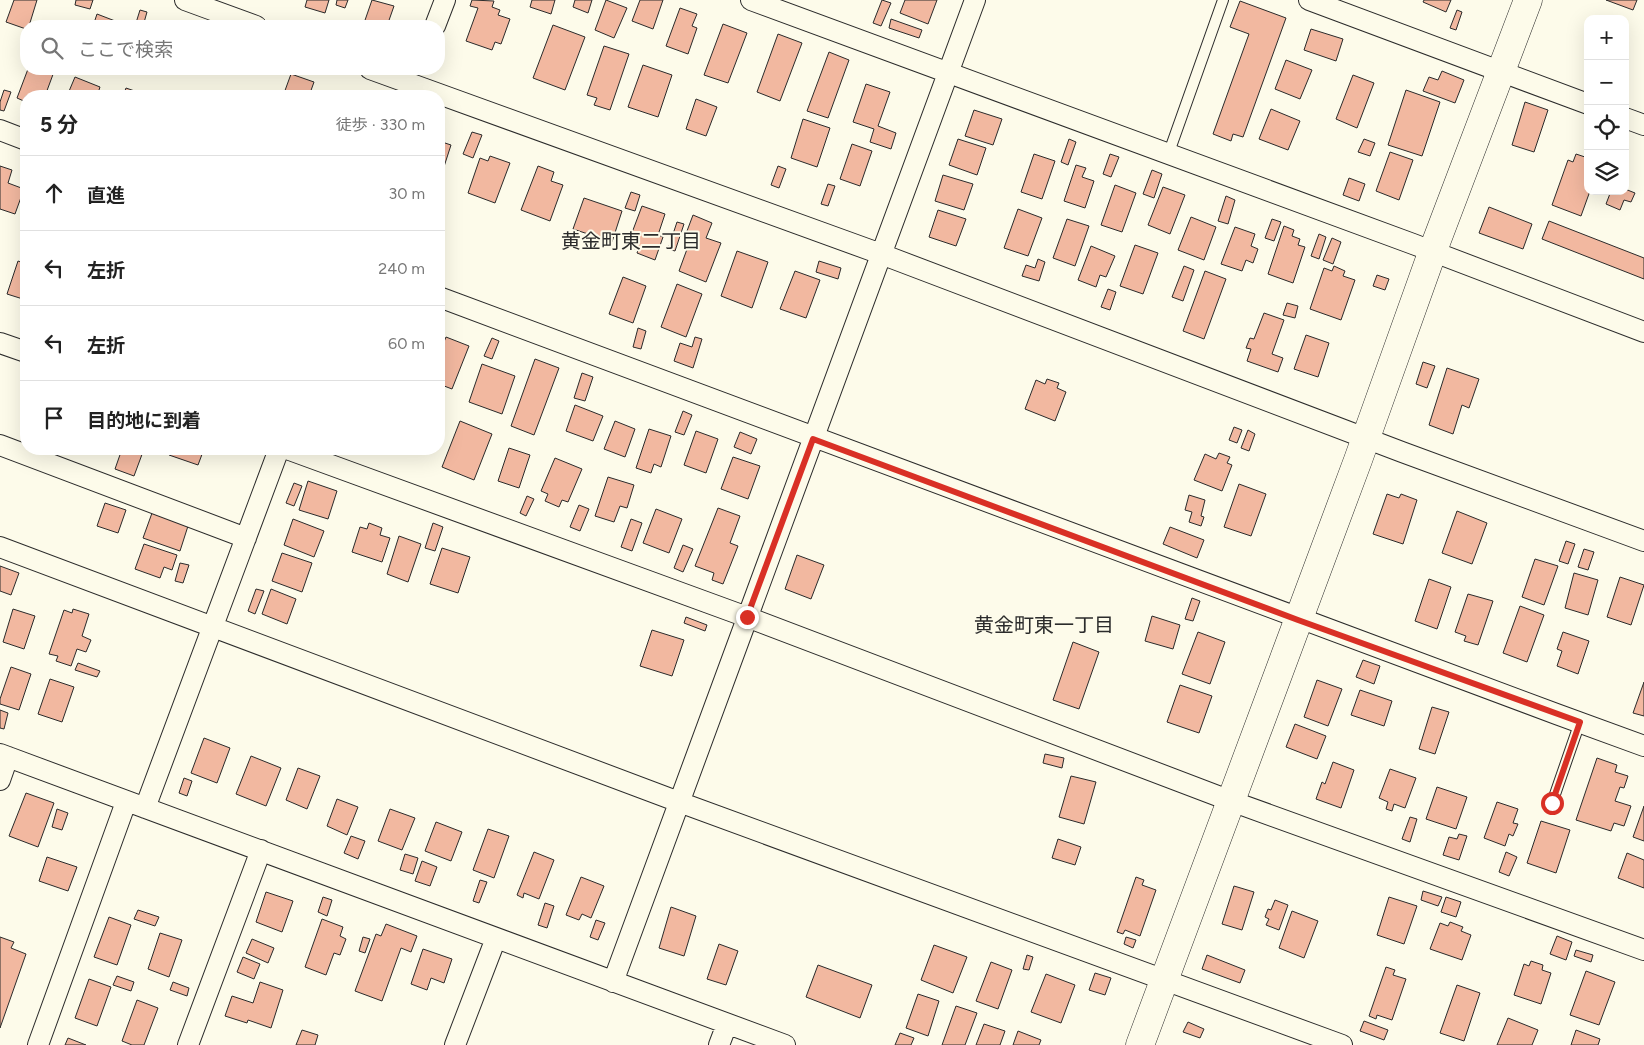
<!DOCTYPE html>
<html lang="ja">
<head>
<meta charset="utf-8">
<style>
	:root { --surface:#fff; --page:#f2f2f2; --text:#222; --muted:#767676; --line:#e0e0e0 }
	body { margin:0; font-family:Figtree,"Noto Sans JP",sans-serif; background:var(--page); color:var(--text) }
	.controls { position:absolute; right:15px; top:15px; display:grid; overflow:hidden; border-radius:10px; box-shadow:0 5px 20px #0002 }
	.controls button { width:45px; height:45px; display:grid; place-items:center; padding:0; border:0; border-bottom:1px solid var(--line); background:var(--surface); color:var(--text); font:25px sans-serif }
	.stop { position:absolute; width:15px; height:15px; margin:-11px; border:4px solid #d93025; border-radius:50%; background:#fff }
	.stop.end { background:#d93025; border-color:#fff; box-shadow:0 1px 5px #0008 }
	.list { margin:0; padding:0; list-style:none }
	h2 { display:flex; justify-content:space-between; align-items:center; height:65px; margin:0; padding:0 20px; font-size:21px }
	h2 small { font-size:16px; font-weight:400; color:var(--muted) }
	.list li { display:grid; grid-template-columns:32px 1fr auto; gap:15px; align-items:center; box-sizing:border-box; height:75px; padding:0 20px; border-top:1px solid var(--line) }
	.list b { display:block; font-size:19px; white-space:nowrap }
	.list em { font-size:16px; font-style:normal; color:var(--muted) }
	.icon { flex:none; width:28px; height:28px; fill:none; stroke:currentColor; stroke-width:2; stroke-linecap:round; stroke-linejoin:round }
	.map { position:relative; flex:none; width:1644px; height:1045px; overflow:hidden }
	.search { position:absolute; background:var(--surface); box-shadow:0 5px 20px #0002; left:20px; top:20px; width:425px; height:55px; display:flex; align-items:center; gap:12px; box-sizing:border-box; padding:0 18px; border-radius:20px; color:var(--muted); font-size:19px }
	.panel { position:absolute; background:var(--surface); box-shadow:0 5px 20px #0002; left:20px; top:90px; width:425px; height:365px; border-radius:20px }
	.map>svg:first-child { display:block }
</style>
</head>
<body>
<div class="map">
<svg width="1644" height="1045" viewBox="0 0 1644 1045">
	<rect width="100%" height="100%" fill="#fdfbea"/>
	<path fill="#f2b8a0" stroke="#2b2b2b" d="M14,0h23l-8,26h-3v3l-20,-7z
		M76,0h17l-3,9 -15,-4z
		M307,0h22l-4,13 -20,-6z
		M337,0h11l-3,8 -9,-3z
		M372,0l22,6 -7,20h-24z
		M472,0l22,1 -2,6 8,3 -2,5 12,4 -9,25 -6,-2 -3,8 -26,-9 12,-33 -8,-2z
		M532,0h23l-4,14 -21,-7z
		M575,0h17l-4,13 -15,-6z
		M606,0l21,8 -13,30 -19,-8z
		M640,0h23l-10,29 -21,-8z
		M882,0l9,3 -10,23 -8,-3z
		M905,0h32l-9,24 -28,-11z
		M1424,0h27l-5,12 -23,-10z
		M1606,0h31l-4,10z
		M1240,1l46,17 -43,119 -10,-3 -2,7 -18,-7 36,-100 -19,-7z
		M680,8l17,6 -5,12 5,2 -9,26 -22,-8z
		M140,10l7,2 -4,14h-8z
		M1457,10l5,2 -6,18 -6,-2z
		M97,14l26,10 -1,2h-29z
		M891,19l31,11 -3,8 -30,-10z
		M723,24l24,9 -19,50 -24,-8z
		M553,25l32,12 -20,53 -32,-12z
		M1311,29l32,10 -7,22 -32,-11z
		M778,34l24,9 -22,58 -23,-9z
		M604,46l25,8 -19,56 -16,-5 3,-7 -10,-3z
		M829,52l20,8 -21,58 -21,-7z
		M1286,60l26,10 -12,29 -25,-10z
		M643,65l29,10 -14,42 -30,-10z
		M28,69h27l-10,27h-19v6l-9,-4z
		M1442,71l22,9 -9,23 -32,-12 6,-14 9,3z
		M291,74l23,8 -5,14h-26z
		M1353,75l21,8 -17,45 -21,-9z
		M75,77l25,10 -3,9h-30z
		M866,84l24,8 -12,34 18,7 -5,16 -21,-7 4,-13 -21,-7z
		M126,88l23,8h-26z
		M4,90l7,2 -7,19 -4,-1v-8z
		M1406,90l34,12 -18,54 -34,-11z
		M696,99l21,8 -11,29 -20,-7z
		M1525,102l23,8 -14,42 -22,-7z
		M1271,109l29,12 -12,29 -29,-11z
		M974,110l28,9 -9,26 -28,-9z
		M803,119l27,9 -13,39 -26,-9z
		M472,132l10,3 -9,23 -10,-4z
		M958,139l28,9 -9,27 -28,-10z
		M1069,139l7,3 -8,23 -7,-3z
		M1364,139l11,4 -5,13 -12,-4z
		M439,141l12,4 -11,34h-1z
		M852,144l20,7 -12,35 -20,-7z
		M1390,152l23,8 -14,40 -23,-9z
		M1034,154l21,7 -13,38 -21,-7z
		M1110,154l9,3 -8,20 -8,-3z
		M1576,154l12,4v33h2l-9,25 -29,-11 16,-45 5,2z
		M490,156l20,7 -15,40 -27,-10 12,-35 8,3z
		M1076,165l10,3 -4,9 12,4 -9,27 -21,-7z
		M0,166l12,4 -4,13 16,6 -9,25 -15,-5z
		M538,166l16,6 -3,9 12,4 -13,36 -29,-11z
		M778,166l8,3 -7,19 -8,-3z
		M1152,170l10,4 -8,24 -11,-4z
		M943,175l30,9 -9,26 -29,-9z
		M1349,178l16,6 -6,17 -16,-6z
		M828,184l7,2 -7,20 -7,-2z
		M1115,185l21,8 -14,39 -21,-7z
		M1163,187l22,8 -15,39 -22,-9z
		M1625,189l10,4 -4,9 -7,-2 -4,10 -14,-6 5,-13h14z
		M631,192l9,3 -5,16 -10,-3z
		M1226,196l9,4 -7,24 -10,-3z
		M584,198l38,13 -10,31 -39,-13z
		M642,206l23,8 -7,21 5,2 -8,23 -18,-7 1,-3 -11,-4z
		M1489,207l43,17 -9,25 -44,-16z
		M1018,209l24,9 -14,38 -24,-8z
		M938,210l28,9 -10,27 -27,-9z
		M693,215l19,8 -6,15 15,5 -15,39 -27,-11 11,-30 -6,-2z
		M1191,217l25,10 -12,33 -26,-10z
		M1067,219l22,7 -14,40 -22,-8z
		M1272,219l9,3 -7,19 -9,-3z
		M1549,221l95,37v21l-102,-40z
		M677,222l7,2 -9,27 -7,-2z
		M1284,226l10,4 -2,6 8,3 -2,6 7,2 -12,36 -25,-9z
		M1235,227l20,7 -4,12 7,3 -5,14 -7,-3 -4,11 -21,-7z
		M1319,234l7,3 -7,22 -8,-3z
		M1332,238l9,4 -8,22 -10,-4z
		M1135,245l23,8 -15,41 -23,-8z
		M1091,246l24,10 -9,21 -6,-2 -4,12 -18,-7z
		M737,251l31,11 -16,46 -31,-12z
		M1038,259l7,3 -6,19 -17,-5 4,-11 9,3z
		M18,261l8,3v36l-19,-6z
		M819,261l22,7 -3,11 -22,-7z
		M1184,266l10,4 -11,31 -11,-4z
		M1334,266l11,5 -2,5 12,4 -14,40 -31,-11 14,-41 8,3z
		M795,271l25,9 -14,38 -26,-9z
		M1205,271l21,8 -22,60 -21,-8z
		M1377,275l12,4 -4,11 -12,-4z
		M623,277l23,9 -13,37 -24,-9z
		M677,284l25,10 -16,43 -25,-10z
		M1108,289l8,3 -6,18 -9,-3z
		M1287,303l11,3 -3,12 -12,-3z
		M1264,313l20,7 -12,34 11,4 -5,14 -31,-11 4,-12 -5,-1 4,-10 4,1z
		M638,328l8,3 -5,18 -8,-2z
		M1306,335l23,8 -11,34 -24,-8z
		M446,337l23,9 -17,43 -13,-5v-30z
		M695,337l7,2 -9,29 -19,-7 6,-18 12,4z
		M492,338l7,3 -7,18 -8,-3z
		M535,359l24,9 -25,67 -23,-9z
		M1423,362l12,4 -8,22 -11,-4z
		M482,364l33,12 -13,38 -33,-12z
		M1447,368l32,11 -10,29 -7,-3 -9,29 -24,-9z
		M582,373l11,4 -8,24 -11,-3z
		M1047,379l12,4 -2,5 9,4 -11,29 -30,-12 11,-29 9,4z
		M575,405l28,11 -10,25 -27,-10z
		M683,411l9,4 -8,20 -9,-3z
		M460,421l32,13 -18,46 -32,-13z
		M615,421l20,8 -10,28 -21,-8z
		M1234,427l8,3 -5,13 -8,-3z
		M649,429l22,7 -10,31 -7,-3 -3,9 -15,-5z
		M1248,430l7,4 -6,17 -8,-3z
		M696,431l22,8 -12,34 -22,-8z
		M740,432l17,7 -6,15 -17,-7z
		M509,448l21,7 -11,33 -21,-7z
		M122,449h22l-10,27 -19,-7z
		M171,449h33l-6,16 -29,-10z
		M1219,453l11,4 -3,6 5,2 -10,26 -28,-11 11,-26 11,5z
		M733,457l27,9 -12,33 -27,-10z
		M555,458l27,11 -14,33 -6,-2 -3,7 -14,-6 3,-7 -7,-3z
		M608,477l26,8 -7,23 -7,-2 -6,16 -19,-6z
		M308,481l29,10 -9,28 -29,-9z
		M294,483l8,3 -8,20 -8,-3z
		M1239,484l27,10 -15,42 -27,-9z
		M1387,494l12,4 2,-4 16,6 -14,44 -30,-10z
		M1189,495l16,5 -4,16 3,1 -3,9 -12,-4 3,-10 -7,-2z
		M527,496l7,3 -8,17 -6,-3z
		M105,503l21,7 -8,23 -21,-7z
		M579,505l10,4 -9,22 -10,-4z
		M718,508l22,8 -10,27 8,3 -15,38 -11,-4 2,-7 -19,-7z
		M656,509l26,10 -13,34 -26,-10z
		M1457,511l30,12 -15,41 -30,-11z
		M152,513l36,13 -8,25 -37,-13z
		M293,519l31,12 -10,26 -30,-12z
		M631,519l11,4 -10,28 -11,-4z
		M369,523l13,5 -2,7 10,3 -8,24 -30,-10 8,-25 7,2z
		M433,523l10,4 -8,24 -10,-3z
		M1170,527l34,13 -7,18 -34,-14z
		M399,536l22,8 -13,38 -21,-8z
		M1566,541l9,3 -7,20 -9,-3z
		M144,544l33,11 -5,15 -8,-3 -4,11 -25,-9z
		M683,545l10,4 -10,23 -9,-4z
		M442,548l28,9 -12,36 -28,-9z
		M1584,549l10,3 -6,18 -10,-3z
		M282,553l30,10 -10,29 -30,-11z
		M797,555l27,10 -13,34 -26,-10z
		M1535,559l23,7 -14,39 -22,-8z
		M180,563l9,2 -6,18 -8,-2z
		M0,566l19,7 -8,22 -11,-4z
		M1574,573l24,7 -10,35 -23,-7z
		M1620,577l24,8 -13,40 -24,-8z
		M1429,579l22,8 -14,42 -22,-8z
		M256,589l8,2 -9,23 -7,-3z
		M271,589l25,10 -9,25 -25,-10z
		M1468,594l25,7 -15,44 -14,-4 2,-5 -11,-4z
		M1192,598l8,3 -7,20 -8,-2z
		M1520,606l24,9 -17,47 -24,-9z
		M13,609l22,7 -11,33 -21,-7z
		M73,609l16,5 -7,22 9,4 -5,12 -9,-3 -6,17 -15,-5 2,-5 -9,-2 15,-44 8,3z
		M1152,616l28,9 -7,24 -28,-8z
		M686,617l21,8 -2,6 -21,-8z
		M652,630l32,10 -12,36 -32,-10z
		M1198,632l27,10 -15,42 -28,-10z
		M1563,632l26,9 -11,33 -21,-8 5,-15 -5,-2z
		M1073,642l26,10 -20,57 -26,-9z
		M1363,660l17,6 -6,18 -18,-7z
		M78,663l22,8 -3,6 -22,-7z
		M11,667l20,7 -12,36 -19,-6v-5z
		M50,679l24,8 -12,35 -24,-8z
		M1317,680l25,9 -14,37 -24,-9z
		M1644,682v34l-11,-3z
		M1180,685l32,11 -13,37 -32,-11z
		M1360,690l32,11 -8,25 -33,-11z
		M1432,707l17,5 -14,42 -16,-5z
		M0,710l8,3 -4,16 -4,-1z
		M1295,724l31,12 -9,23 -31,-12z
		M204,738l26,10 -13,35 -26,-10z
		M1045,754l19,4 -2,10 -19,-5z
		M251,756l30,12 -15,38 -30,-12z
		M1597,758l20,7 -2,7 13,4 -4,12 -4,-1 -5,14 16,5 -7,20 -10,-3 -3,8 -35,-11z
		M1333,762l21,8 -13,38 -25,-9 6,-17 3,2z
		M298,768l22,8 -13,33 -21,-9z
		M1390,769l26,9 -11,30 -11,-4 -2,7 -6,-2 2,-7 -9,-4z
		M1071,776l25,6 -12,42 -25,-7z
		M184,778l8,3 -5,15 -8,-3z
		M1437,787l30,10 -11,32 -30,-10z
		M26,793l28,10 -16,44 -29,-11z
		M337,799l21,8 -11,28 -20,-9z
		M1497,802l21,7 -5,14 5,1 -5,12 -4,-2 -4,12 -21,-8z
		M1644,806v35l-11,-4z
		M57,809l11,4 -6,17 -10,-3z
		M390,809l25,9 -13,32 -24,-9z
		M1410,817l7,2 -7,23 -8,-3z
		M1541,821l29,9 -14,43 -29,-10z
		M436,822l26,10 -11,29 -26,-10z
		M488,829l21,7 -15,42 -21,-8z
		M1459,834l8,2 -8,24 -16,-5 6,-18 8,2z
		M351,836l14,5 -7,18 -14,-6z
		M1058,839l23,8 -6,18 -23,-7z
		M534,852l20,8 -15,39 -15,-6 -1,5 -6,-3z
		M1506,852l11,5 -8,19 -10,-4z
		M1627,853l17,7v28l-26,-10z
		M405,854l13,4 -5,16 -13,-4z
		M47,857l30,10 -9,24 -29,-10z
		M422,861l15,6 -7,19 -15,-5z
		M581,877l23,9 -13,32 -9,-4 -3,6 -13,-5z
		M1136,877l8,3 -2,5 14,5 -16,46 -15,-6 -2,4 -6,-2z
		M480,880l7,2 -8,21 -6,-2z
		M1234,886l20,6 -12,38 -20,-6z
		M1423,891l19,6 -4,9 -17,-6z
		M266,892l27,9 -11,31 -26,-10z
		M323,897l9,3 -5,16 -9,-4z
		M1389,897l28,9 -13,38 -27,-9z
		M1446,897l15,5 -5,15 -15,-5z
		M1275,900l13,5 -9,25 -13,-5 3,-6 -4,-2 3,-8 3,1z
		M545,903l9,3 -7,22 -9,-3z
		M671,907l25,9 -12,40 -25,-8z
		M138,910l21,7 -4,9 -21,-7z
		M1292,911l26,10 -14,37 -25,-10z
		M109,917l22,8 -14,40 -23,-8z
		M322,919l21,8 -3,9 6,3 -6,16 -6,-2 -8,22 -21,-8z
		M596,920l9,3 -7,17 -8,-3z
		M1450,922l13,5 -2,4 10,4 -9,25 -32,-11 10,-26 8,3z
		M386,924l31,12 -6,16 -10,-4 -19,53 -27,-10 21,-57 5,2z
		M160,933l22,7 -13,37 -21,-8z
		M1557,936l15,6 -6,18 -16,-6z
		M0,937l14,5 -3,6 15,6 -26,74z
		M363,937l7,2 -5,14 -6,-2z
		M1126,937l10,3 -3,8 -9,-4z
		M252,939l22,9 -6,15 -22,-10z
		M719,944l19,7 -12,34 -19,-6z
		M934,945l33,12 -14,36 -32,-13z
		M423,949l29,10 -8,24 -13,-5 -4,12 -16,-6z
		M1576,950l17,5 -2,7 -17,-6z
		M1027,955l6,2 -4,13 -6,-1z
		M1207,955l38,15 -5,13 -38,-14z
		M243,957l17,7 -6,15 -17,-7z
		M1531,961l12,4 -1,5 9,3 -10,31 -27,-9 10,-31 5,2z
		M991,962l21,8 -14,39 -22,-8z
		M818,965l54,20 -12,33 -54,-21z
		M1386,967l9,3 -2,5 13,4 -14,41 -15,-5 -1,4 -7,-3z
		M1586,971l29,11 -16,43 -29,-10z
		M1095,973l16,5 -6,17 -16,-5z
		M1046,974l29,11 -14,38 -30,-11z
		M117,976l17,6 -3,9 -18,-6z
		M89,979l22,8 -14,39 -22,-8z
		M173,982l16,6 -2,8 -17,-6z
		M260,982l23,8 -12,38 -23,-8 -1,3 -22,-7 7,-20 21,7z
		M1457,985l23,8 -16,48 -24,-8z
		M918,994l21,7 -11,35 -22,-8z
		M137,1000l21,8 -14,37h-12l-10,-4z
		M956,1006l21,7 -12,32h-23z
		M1508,1018l30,12 -6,15h-35z
		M1364,1021l24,9 -4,10 -24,-9z
		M1188,1022l16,7 -4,9 -17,-6z
		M984,1024l21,7 -5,14h-24z
		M302,1030l16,5 -3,10h-19z
		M1576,1030l24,9 -2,6h-27z
		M1018,1031l23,9 -2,5h-26z
		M900,1033l14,5 -3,7h-16z
		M68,1038l18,7h-21z"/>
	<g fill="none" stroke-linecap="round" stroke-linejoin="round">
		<g stroke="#2b2b2b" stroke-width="12">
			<path id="lane" d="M1168,155l55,-155
				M1552,803l28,-81"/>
		</g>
		<g stroke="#2b2b2b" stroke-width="22">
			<path id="street" d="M185,0l71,26
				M751,0l662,244 231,88
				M1309,0l279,104
				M435,26l10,-26
				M370,69l511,185 521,198 242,89
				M1625,118l19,7
				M0,130l26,10
				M439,297c400,152 802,302 1205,449
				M0,343l26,9
				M0,445l246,93
				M287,449l460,168 484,184 413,149
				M0,547l679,255 663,243
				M0,754l785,291
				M0,780l8,-23
				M145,808l134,-359
				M613,982l362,-982
				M38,1045l88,-243
				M188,1045l73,-195
				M455,1045l41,-107
				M719,1045l8,-21"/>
		</g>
		<g stroke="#2b2b2b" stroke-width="29">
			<path id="secondary" d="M1140,1045l218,-585 74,-207 96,-253"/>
		</g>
		<use href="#lane" stroke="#fdfbea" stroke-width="10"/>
		<use href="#street" stroke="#fdfbea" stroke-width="20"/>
		<use href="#secondary" stroke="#fdfbea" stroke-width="28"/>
	</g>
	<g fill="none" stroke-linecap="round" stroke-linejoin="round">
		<path stroke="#d93025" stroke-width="6" d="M747,617l66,-178 485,181 282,102 -28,81"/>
	</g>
	<g text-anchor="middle" stroke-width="4" stroke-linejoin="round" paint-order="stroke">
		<g font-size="20" fill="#2b2b2b" stroke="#fdfbea">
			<text x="631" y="248">黄金町東二丁目</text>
			<text x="1044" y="632">黄金町東一丁目</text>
		</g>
	</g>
</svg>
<div class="controls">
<button>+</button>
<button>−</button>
<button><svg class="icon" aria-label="locate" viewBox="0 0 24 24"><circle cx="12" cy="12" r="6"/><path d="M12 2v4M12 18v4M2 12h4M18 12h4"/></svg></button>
<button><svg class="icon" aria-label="layers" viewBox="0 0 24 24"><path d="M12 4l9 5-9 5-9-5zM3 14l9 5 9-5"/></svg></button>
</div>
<div class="stop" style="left:1552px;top:803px"></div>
<div class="stop end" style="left:747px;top:617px"></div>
<div class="search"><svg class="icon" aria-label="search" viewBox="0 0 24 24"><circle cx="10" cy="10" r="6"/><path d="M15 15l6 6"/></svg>ここで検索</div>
<section class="panel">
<h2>5 分<small>徒歩 · 330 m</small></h2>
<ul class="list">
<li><svg class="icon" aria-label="ahead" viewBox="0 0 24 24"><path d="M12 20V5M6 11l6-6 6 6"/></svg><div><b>直進</b></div><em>30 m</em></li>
<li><svg class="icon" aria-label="left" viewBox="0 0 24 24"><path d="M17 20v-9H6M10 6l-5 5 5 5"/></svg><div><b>左折</b></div><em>240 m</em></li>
<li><svg class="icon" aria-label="left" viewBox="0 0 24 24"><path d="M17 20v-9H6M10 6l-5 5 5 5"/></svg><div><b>左折</b></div><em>60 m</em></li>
<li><svg class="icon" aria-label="arrive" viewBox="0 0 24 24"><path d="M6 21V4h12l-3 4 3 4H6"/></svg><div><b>目的地に到着</b></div></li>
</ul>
</section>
</div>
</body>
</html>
